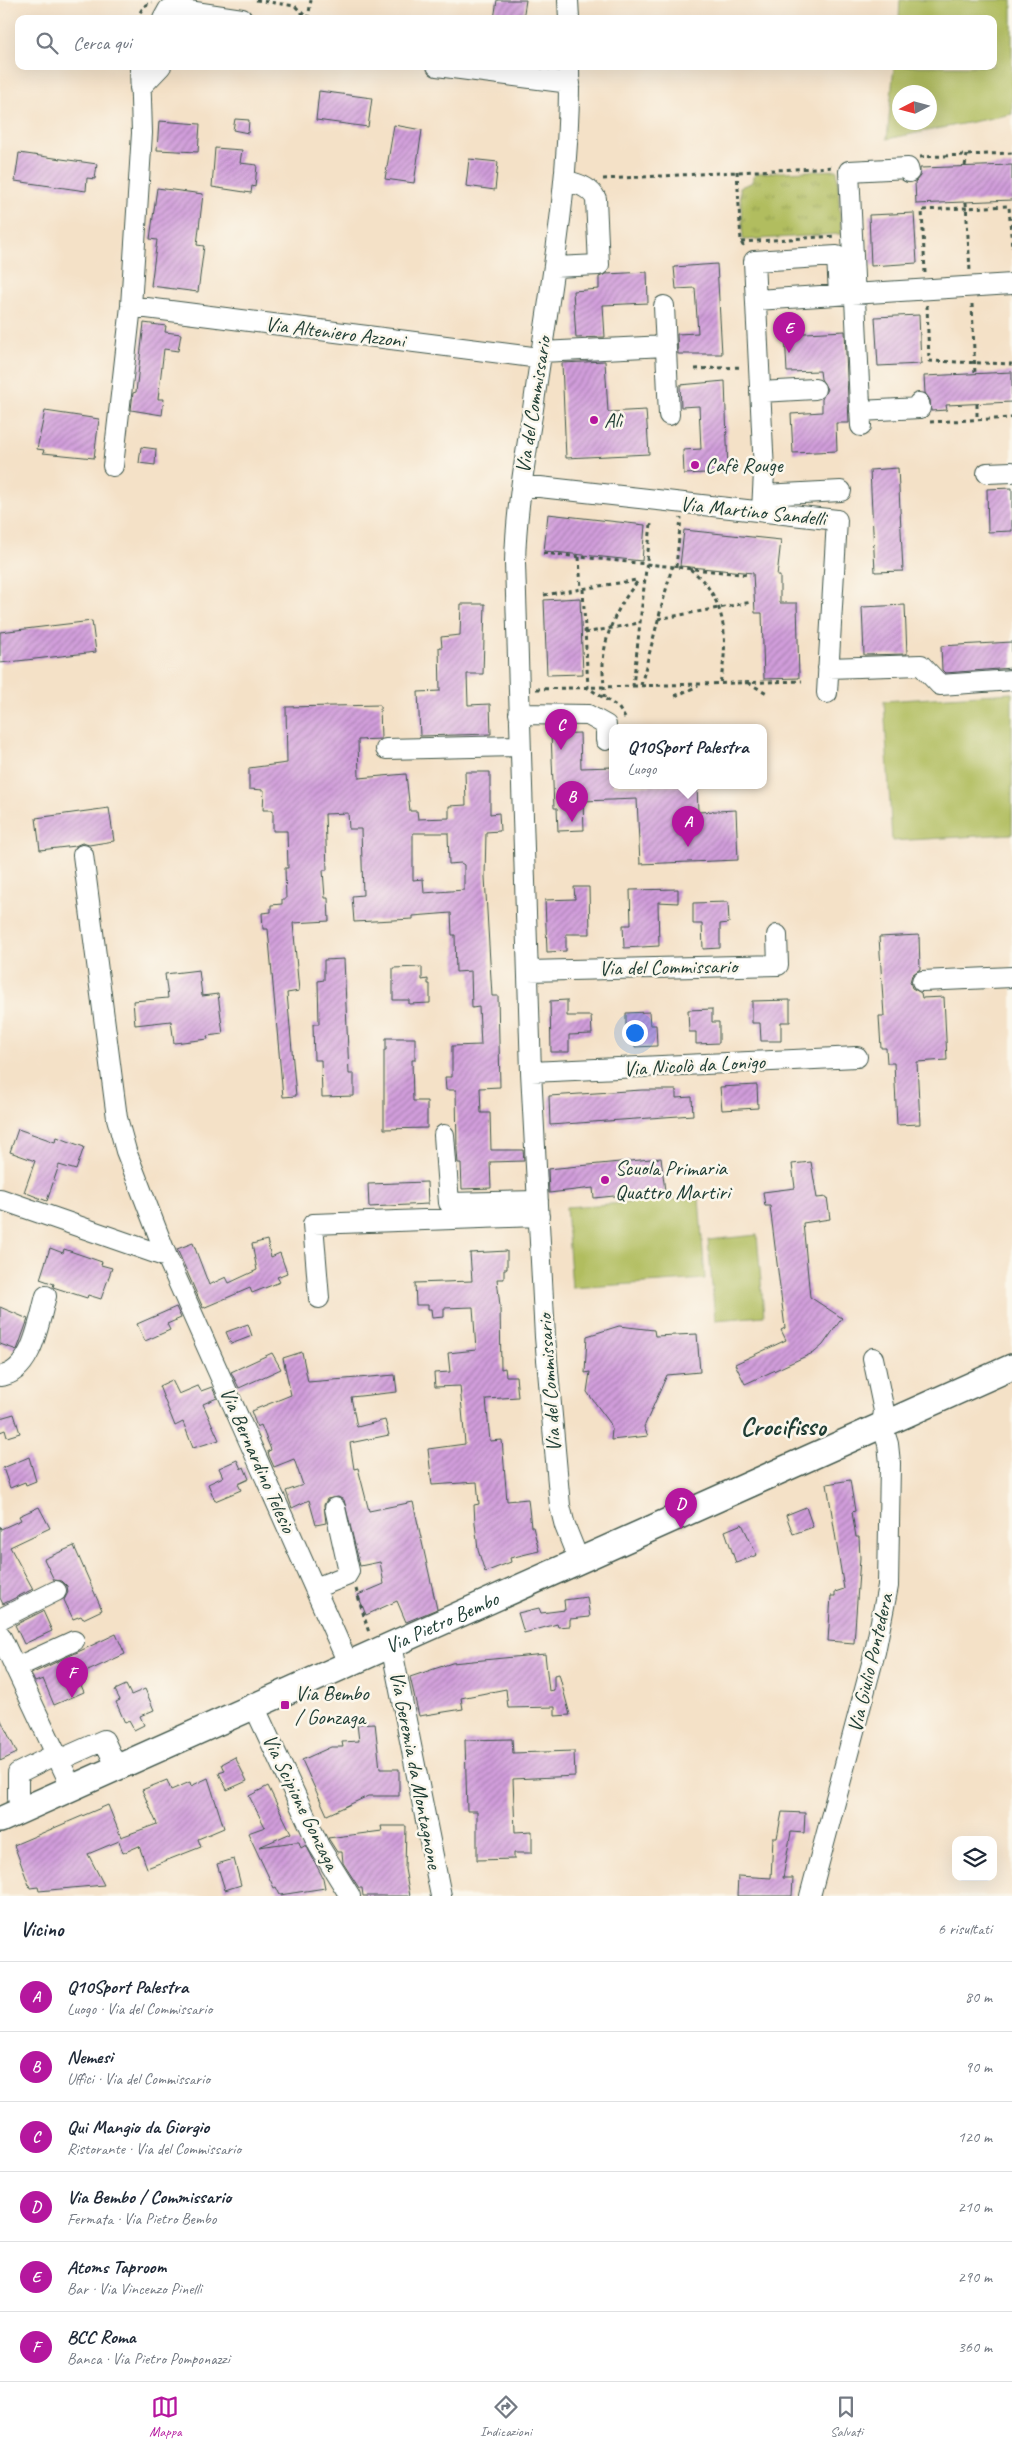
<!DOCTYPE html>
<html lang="it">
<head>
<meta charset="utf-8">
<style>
	:root { --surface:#fff; --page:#f6f6f7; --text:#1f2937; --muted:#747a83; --line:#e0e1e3; --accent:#b5179e }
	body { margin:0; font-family:Caveat,sans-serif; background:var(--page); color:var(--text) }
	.controls { position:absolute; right:15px; bottom:15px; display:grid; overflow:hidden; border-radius:10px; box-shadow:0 5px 20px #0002 }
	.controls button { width:45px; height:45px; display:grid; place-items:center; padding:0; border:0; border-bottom:1px solid var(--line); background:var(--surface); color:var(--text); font:25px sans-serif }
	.compass { position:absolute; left:892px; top:85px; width:45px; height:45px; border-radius:50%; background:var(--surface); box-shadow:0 5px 20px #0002; rotate:264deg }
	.you { position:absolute; left:634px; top:1032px; width:18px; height:18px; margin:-12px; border:4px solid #fff; border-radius:50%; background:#1a73e8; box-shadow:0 0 0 8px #1a73e833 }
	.badge { display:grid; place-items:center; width:32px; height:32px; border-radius:50%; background:var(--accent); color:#fff; font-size:16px; font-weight:700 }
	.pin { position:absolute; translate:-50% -41px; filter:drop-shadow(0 1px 2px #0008) }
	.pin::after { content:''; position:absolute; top:26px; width:18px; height:15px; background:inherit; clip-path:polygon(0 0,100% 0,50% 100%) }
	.popup { position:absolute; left:609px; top:724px; width:158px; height:65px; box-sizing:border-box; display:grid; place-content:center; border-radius:10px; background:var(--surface); filter:drop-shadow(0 1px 4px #0005); font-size:16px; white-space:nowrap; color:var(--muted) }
	.popup b { font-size:19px; color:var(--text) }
	.popup::after { content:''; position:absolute; left:50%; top:100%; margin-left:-10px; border:10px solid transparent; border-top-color:var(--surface) }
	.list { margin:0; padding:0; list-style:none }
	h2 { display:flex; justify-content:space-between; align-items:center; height:65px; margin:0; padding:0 20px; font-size:21px }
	h2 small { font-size:16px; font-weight:400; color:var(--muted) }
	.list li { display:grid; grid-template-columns:32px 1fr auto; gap:15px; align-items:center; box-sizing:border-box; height:70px; padding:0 20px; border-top:1px solid var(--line) }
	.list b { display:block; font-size:19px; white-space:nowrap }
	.list p { margin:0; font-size:16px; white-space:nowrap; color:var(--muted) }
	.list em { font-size:16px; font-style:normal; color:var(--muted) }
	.icon { flex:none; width:28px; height:28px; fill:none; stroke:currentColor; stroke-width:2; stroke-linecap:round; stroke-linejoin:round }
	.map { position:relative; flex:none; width:1012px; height:1896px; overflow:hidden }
	.search { position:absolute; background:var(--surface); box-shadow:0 5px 20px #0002; left:15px; right:15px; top:15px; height:55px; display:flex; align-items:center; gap:12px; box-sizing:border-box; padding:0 18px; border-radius:10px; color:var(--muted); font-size:19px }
	.sheet { height:485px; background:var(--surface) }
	nav { display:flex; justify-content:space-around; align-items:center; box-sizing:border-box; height:70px; border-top:1px solid var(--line); background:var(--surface); font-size:14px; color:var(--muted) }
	nav a { display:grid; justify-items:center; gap:2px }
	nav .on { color:var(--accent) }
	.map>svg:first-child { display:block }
</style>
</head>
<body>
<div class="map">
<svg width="1012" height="1896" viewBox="0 0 1012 1896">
	<defs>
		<pattern id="park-tufts" width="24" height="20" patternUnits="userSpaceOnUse" patternTransform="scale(1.25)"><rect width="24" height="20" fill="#b1bd5f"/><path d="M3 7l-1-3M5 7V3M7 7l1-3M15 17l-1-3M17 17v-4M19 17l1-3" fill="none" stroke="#8f9b4f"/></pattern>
		<pattern id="building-hatch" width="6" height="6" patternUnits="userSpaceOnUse" patternTransform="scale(1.25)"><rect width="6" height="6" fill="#d19ddb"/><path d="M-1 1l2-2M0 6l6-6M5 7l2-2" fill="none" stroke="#a981b2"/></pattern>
	</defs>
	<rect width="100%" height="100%" fill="#fbf7ec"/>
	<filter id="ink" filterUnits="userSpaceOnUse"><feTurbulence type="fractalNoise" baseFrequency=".02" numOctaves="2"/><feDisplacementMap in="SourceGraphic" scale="10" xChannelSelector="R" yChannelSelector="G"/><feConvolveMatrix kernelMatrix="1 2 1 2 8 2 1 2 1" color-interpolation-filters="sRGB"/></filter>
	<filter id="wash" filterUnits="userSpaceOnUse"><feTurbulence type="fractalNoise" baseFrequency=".0096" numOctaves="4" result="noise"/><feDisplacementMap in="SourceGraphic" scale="20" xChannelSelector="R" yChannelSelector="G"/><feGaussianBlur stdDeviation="1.12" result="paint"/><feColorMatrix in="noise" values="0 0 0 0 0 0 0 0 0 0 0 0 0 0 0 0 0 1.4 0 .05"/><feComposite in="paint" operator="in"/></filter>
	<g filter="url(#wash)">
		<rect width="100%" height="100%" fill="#f4e1c7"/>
		<path fill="#b1bd5f" stroke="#687d4a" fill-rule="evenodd" d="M900,0h112v114l-125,25 7,-73h99v-47h-94zM930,92v30h-30v-30z
			M1012,693v141l-120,7 -8,-140z
			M699,1198l6,81 -133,9 -6,-81z
			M757,1235l7,81 -49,4 -7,-80z"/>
		<path fill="url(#park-tufts)" stroke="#687d4a" d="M837,170l4,64 -98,6 -3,-53 11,-4 5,-10z"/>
		<g id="blocks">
			<path fill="url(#building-hatch)" fill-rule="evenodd" d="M497,0h29l-3,19h-29z
				M319,91l53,7 -4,29 -52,-7z
				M235,119l14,1 -1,13 -15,-3z
				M159,121l41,3 -2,28 -41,-2z
				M394,125l28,5 -8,53 -29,-4z
				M215,148l27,2 -2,13 17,2 -2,22 -3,-1 -1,7 -39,-6z
				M19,153l78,11 -2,15 -8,-1 -1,13 -71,-10z
				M469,159l29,3 -3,28 -29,-4z
				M1012,165v35l-96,4 -1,-22 5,-6v-8z
				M157,188l46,6 -6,51 7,1 -6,46 -47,-6 6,-46 -7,-1z
				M914,213l3,50 -46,3 -2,-51z
				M717,264l5,90h-44l-1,-20 21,-1 -3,-45 -19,1 -2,-22z
				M647,272l1,31 -45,2 2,32 -29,1 -3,-47 26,-2v-12l7,-3z
				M919,315l2,49 -43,2 -3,-49z
				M144,323l22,3 -1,6 16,2 -3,17 -14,-2 -6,50h6l-2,16 -31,-5 2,-17 3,-1z
				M845,331l4,92h-13l1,28 -44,2 -2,-39 31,-2v-13l5,-10 -6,-10 -1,-8 -33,1 -2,-38z
				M605,361l3,51 38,-2 3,44 -83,4 -4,-95z
				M1012,372v30l-66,3 1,5 -16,1 -1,-11 -5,-7 -1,-17z
				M725,381l3,91 -44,2 -1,-24 18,-1 -2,-43 -18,1 -1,-22z
				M45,411l54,8 -5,39 -51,-5 1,-3 -7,-1z
				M141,447l15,2 -1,16 -16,-2z
				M898,468l5,103 -28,1 -5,-102z
				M1012,488v43l-24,1 -1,-43z
				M548,514l97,11 -3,36 -98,-10z
				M684,530l97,10 -4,36h3v27h17l2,75 -35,1 -2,-66h-7l-2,-40 -73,-7z
				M580,598l3,76 -36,1 -3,-75z
				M461,604h24l-2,70h-16l1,31 22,-1 1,30 -71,2 -2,-44 22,-1 -1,-44h3l-1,-10 19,-2z
				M905,605l2,49 -43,1 -2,-48z
				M92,621l4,31 -96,11v-31z
				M1012,642v26l-67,5 -3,-3 -1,-24z
				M380,705l1,34 -23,1 1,38 47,-4 4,37h7l1,8 31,-1v-12l17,-1 -1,-33h25v42l9,-1 1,18 -14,1 -1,45 7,119h6l2,91 -20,1 1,25h9l1,37h32l1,11 -34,1 1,26 -29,1 -1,-26h-3l-1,-12 -1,-61h-10l-1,-13h7v-31l29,-1 -2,-38 -7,1 -1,-37 -15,1 -1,-37h-3l-1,-22 -38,3v3l-59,3 -2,-26 11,-1 -2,-66h-12l-1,-16 -23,1 2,56h-4l2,28h3l1,23 -36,2 6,68 -12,2 9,103 -13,1 -15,-168h-5l-1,-16 9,-1v-7l11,-1v-5h4l-1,-31h3l-1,-37h-14v-21h-10l1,-20 -15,-1v-21l38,-5 -1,-56zM413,833h35l1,31 12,-1 3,2v25l-40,3 -1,-14 -10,1z
				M580,733l1,35 32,-1v19h84l1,26 38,-2 2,50 -98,4 -3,-65 -54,2 1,29 -26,1 -1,-23h-3l-3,-74z
				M109,808l5,33 -25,4 -7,-2 -7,3 -35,4 -4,-32z
				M574,887h15l1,47h-24v17l-19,1 -2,-52 30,-1z
				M678,889v14l-20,-1 1,44 -35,2 -1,-23h8l-1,-35z
				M728,902l1,21 -9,1v24l-17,1 -1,-25h-9v-21z
				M919,935l1,34 -8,6 -2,7 2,6 9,5 1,5 22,-1 3,63 -30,2 3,62 -23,1 -3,-62h-7l-1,-15h-5l-2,-32h5l-5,-79z
				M344,959l5,115h5v22l-32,1 -1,-37h-7l-1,-36h6l-1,-43 6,-1v-20z
				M422,967v13l6,-1v5h2v19l-21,1v-4h-16v-32z
				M199,970l3,26 16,-2 5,40 -16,2 1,3 -34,4 -3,-22 -36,4 -2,-24 35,-3 -3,-24z
				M567,1000v16h24l1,18 -23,1v17h-18l-1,-51z
				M790,1000v22h-9v19h-20l-1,-18h-8v-22z
				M712,1009v13h7v21l-23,1v-12h-7l-1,-22z
				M649,1012l1,13h6l1,21 -22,1 -1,-13 -8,1v-22z
				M386,1038h29v22h-3l1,41h14v27l-43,1v-79h2z
				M757,1085l1,23 -36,2 -2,-23z
				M642,1090h34v8l16,-1 1,18 -143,10 -1,-29z
				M18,1129l37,13 2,-5 27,10 -8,23 -17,-5 -12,36 -23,-9 11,-31 -25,-9z
				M661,1158l4,33 -71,7 -1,-10 -44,5 -1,-24z
				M811,1162l6,36 10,-1 3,22 -27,4 7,74 32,21 -19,27 -8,7 -70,32 -10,-20 51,-24 -5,-10 4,-2 -15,-122h-5l-2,-14 32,-4 -3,-24z
				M427,1182l1,22 -59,3 -1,-23z
				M267,1240l4,17 9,-4 7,20 -10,4 3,5 -28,11 -2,-5 -47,20 -26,-59 16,-6 16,42 17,-8 3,6 28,-13 -5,-26z
				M50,1248l13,5 1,-4 38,13 -1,3 11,3 -11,31 -13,-4 -1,3 -34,-11 1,-3 -14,-5z
				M507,1251v18h-3v10h-7l3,27 1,63 4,-1 1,8h10l2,21 -32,2 4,42 12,-1 5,61 21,-2 3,28h2l6,24 -29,7 1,4 -26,10 -7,-22 -3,-27 -1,-18 5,-1 -2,-22 -45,3 -4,-36 37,-5 -5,-58 -25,1 -1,-14 16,-1 -2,-19 28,-3 -3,-43 -29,1v9l-12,1 -1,-9h-3v-4h-12l-1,-22 57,-2 -2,-28z
				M0,1307l28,12 -11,31 -17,-6z
				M176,1307l5,11 -14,6 3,6 -25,11 -8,-17z
				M248,1324l4,12 -21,8 -5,-12z
				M619,1326l35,4 1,6 42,-2 3,38 -33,3 -23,52 4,9 -37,4 1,-10 -2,-7 -23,-31 3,-20 -5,1 2,-37z
				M302,1352l6,30 87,-7 2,17 -46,5 6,30 28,-7 4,15 -39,8 4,26 4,-1 11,43 44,-9 24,107 -31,13 -9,-21 -31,14 -8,-20 26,-11 -4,-22 -20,4 -16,-66 -6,-3 -11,2 -3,6 2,18 -10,2 -7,-25 -17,8 -6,-17 17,-6 -9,-26 -20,8 -5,-11 -1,-5 3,-1 -10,-25 -4,2 -6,-16 40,-16 -8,-37z
				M272,1353l9,16 -42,19 -8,-16z
				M172,1380l7,14 19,-8 3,5 11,-4 5,11 -14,6 16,36 -26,8 -10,-26 -8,4 -16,-40z
				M14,1414l6,19 -13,4 -2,-7 -5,2v-14z
				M29,1457l7,24 -10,4 -1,-3 -15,6 -7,-20z
				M237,1460l4,9 3,-2 5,12 -11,5 3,6 -26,11 -7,-17 15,-7 -4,-9z
				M850,1480l5,31 -3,1 4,25h3l1,21 -6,85 -26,-2 3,-45h4v-4l9,-3 -17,-105z
				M39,1507l11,21 -40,19 23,42 -30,15 -3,-6v-72l1,3 20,-9 -2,-4z
				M806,1507l7,20 -20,7 -7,-19z
				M742,1524l15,31 -21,8 -11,-32z
				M74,1546l28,64 -19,9 -2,-3 -8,3 -9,-19 4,-8 -1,-6 -5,-5 -8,-1 -10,-21z
				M587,1597l3,20 -20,2v7l-12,1 -1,-3 -33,9 -6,-20 21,-5 2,5 24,-3 -1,-10z
				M43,1611l9,20 -28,13 -9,-19z
				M116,1634l9,20 -48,22 7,16 -30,13 -11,-26 -8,3 -4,-8z
				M545,1654l4,37 5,-1v-15l5,-1 11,41 -15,1v-9l-47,1 -2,-19 -45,9 2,11 -44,7 -9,-39 42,-14z
				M126,1685l5,10 14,-6 9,21 -14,6 4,9 -10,5 -5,-9 -4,2 -9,-21 4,-2 -5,-10z
				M0,1718l17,35 -17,8z
				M375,1723l5,46h19v27h-31l-41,19 -25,-55 29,-13h12l-1,-5 17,-1 -2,-17z
				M512,1739l1,14 61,-2 1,25 -62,3 2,53 17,-1v22h-18v6l-37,1v-49h-10l-2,-71z
				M235,1757l12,24 -20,9 -8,-17 6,-2 -3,-7z
				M208,1778l16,50 -26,11 3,8 -54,21 -8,-22 -16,7 -4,-12 -31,13 16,31 -65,6 -1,-4 -8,1 -16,-43 94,-40 13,32 36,-13 -15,-34 25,-10 4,10 19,-8 1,4z
				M268,1786l23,47 -32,14 36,-5h4l2,6 5,-3 17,33 2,10 -45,7 -4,-8 -2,1 -26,-55 17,-6 -16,-31z
				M782,1812l23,1 -1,20 -13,-1 -8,46h10l-1,18h-55l1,-20 33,2 2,-40h4z
				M381,1826h25l-1,43 5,27h-47l-1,-8h-3l-16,-25 -1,-11h-5l-9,-14 54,-7z
				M234,1859l7,26 -16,5 -8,-26z"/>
		</g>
	</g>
	<g filter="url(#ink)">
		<use href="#blocks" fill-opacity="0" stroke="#3f564a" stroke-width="1"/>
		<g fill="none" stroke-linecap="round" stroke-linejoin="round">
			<g stroke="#3f564a" stroke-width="22">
				<path id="minor" d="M568,0l1,19
					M163,19l5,-9 7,-1 67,10
					M437,66l133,17
					M569,66c2,116 -20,229 -36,343 -8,51 -17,102 -18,154l16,509 14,265 15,169 5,20 14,35
					M140,88l21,-22
					M555,267l44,-2 -3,-66c-6,-12 -18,-16 -31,-18
					M756,300l256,-16
					M131,306l409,52
					M664,306l5,109
					M541,352l125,-6
					M760,392l55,-3
					M860,411l60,-3 -1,-5
					M861,426l-12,-255 59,-3 1,4
					M113,466l18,-160 11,-173 -2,-67
					M987,473l25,-1
					M522,485l315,35 -10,173
					M764,495l77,-4
					M762,511l2,-39 -10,-211 83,-5 2,39
					M828,668l93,-3 19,20 72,-5
					M519,714l69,1 18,10v15
					M386,749l133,-3
					M83,855l34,263 9,33 41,106 181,406
					M528,971l250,-6 -1,-30
					M922,981l90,-4
					M531,1072l326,-15
					M444,1135l5,68 89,-2
					M0,1199l167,58
					M319,1298l-6,-74 226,-8
					M0,1376c32,-3 39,-55 46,-80
					M315,1588l31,-12 3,-5 -14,-63
					M0,1619l56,-28
					M0,1635l72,153
					M391,1645l50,251
					M15,1668l59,-27
					M254,1706l65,140 31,50
					M59,1760l45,-20 13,28
					M23,1811l-5,-13v-25l38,-19
					M810,1896l65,-244 13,-66 2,-123 -2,-19 -6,-19 2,-14 -11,-53"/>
			</g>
			<g stroke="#3f564a" stroke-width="28">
				<g id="major">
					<path id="s1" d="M0,1820l1012,-453"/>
				</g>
			</g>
			<path stroke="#3f564a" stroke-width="3" stroke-dasharray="4 4" stroke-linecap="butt" d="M256,0l39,6 9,9 8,4
				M136,19l8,-13 8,-4
				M308,19l3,-19
				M920,157l92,-4
				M965,166l2,-11
				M737,171l4,71 4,7
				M603,179l231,-12
				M966,202l4,69
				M741,242l94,-6
				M925,273l-3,-63 87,-4 3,42
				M972,304l3,70
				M927,305l2,56 83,3
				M695,369l47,-2
				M977,404v16
				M930,422l82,-4
				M543,553l207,22
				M579,557l2,32
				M676,567l5,-49
				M690,569c37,28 39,72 30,114
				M583,589l5,99 30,19 7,11
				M544,595l93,-15
				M658,619l94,-17
				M585,633l54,-10
				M748,683l19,10
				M641,685l31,-118
				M633,686l169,-5
				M536,689l97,-3 18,-162
				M675,696l23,-10
				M604,698c1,-10 -1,-18 -1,-28 -1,-32 15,-66 36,-90
				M356,1589l13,44"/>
			<use href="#minor" stroke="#fff" stroke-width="20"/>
			<use href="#major" stroke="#fff" stroke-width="25"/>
		</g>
	</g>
	<g fill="#b5179e" stroke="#fbf7ec" stroke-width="2">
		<circle cx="594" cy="420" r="5"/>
		<circle cx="695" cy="465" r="5"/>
		<circle cx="605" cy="1180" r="5"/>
		<rect x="280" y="1700" width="10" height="10" rx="2.5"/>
	</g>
	<g text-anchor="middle" stroke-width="5" stroke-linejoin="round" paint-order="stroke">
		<g font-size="21" fill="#1f3d34" stroke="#fbf7ec">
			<text transform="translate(335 332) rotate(7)" y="7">Via Alteniero Azzoni</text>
			<text transform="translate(533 405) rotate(-81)" y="7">Via del Commissario</text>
			<text transform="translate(753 511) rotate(6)" y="7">Via Martino Sandelli</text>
			<text transform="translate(668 967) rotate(-1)" y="7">Via del Commissario</text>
			<text transform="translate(694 1065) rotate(-3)" y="7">Via Nicolò da Lonigo</text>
			<text transform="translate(549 1383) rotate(-94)" y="7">Via del Commissario</text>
			<text transform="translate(258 1460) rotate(66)" y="7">Via Bernardino Telesio</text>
			<text dy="7" stroke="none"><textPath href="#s1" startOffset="484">Via Pietro Bembo</textPath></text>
			<text transform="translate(870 1663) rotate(-77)" y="7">Via Giulio Pontedera</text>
			<text transform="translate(416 1770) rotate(79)" y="7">Via Geremia da Montagnone</text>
			<text transform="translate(301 1802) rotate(64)" y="7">Via Scipione Gonzaga</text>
		</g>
		<g font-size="21" fill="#1f3d34" stroke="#fbf7ec" text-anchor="start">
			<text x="604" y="427">Alì</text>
			<text x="705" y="472">Cafè Rouge</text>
			<text x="615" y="1175">Scuola Primaria<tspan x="615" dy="24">Quattro Martiri</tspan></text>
			<text x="295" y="1700">Via Bembo<tspan x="295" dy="24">/ Gonzaga</tspan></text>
		</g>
		<g font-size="26" font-weight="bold" fill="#1f3d34" stroke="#fbf7ec">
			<text x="783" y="1435">Crocifisso</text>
		</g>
	</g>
</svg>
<div class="controls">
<button><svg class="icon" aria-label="layers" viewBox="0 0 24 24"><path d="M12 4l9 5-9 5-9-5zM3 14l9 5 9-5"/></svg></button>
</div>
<svg class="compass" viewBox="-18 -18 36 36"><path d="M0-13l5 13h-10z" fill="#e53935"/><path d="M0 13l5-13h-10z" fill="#747a83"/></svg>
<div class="you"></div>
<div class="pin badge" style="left:688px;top:847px">A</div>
<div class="popup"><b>Q10Sport Palestra</b>Luogo</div>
<div class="pin badge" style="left:572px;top:822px">B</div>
<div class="pin badge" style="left:561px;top:750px">C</div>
<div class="pin badge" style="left:681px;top:1529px">D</div>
<div class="pin badge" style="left:789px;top:353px">E</div>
<div class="pin badge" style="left:72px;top:1698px">F</div>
<div class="search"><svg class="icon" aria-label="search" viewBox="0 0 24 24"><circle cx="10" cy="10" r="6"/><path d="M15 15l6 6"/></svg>Cerca qui</div>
</div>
<section class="sheet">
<h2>Vicino<small>6 risultati</small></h2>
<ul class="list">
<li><span class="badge">A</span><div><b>Q10Sport Palestra</b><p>Luogo · Via del Commissario</p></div><em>80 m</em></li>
<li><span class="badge">B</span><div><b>Nemesi</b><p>Uffici · Via del Commissario</p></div><em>90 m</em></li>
<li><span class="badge">C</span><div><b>Qui Mangio da Giorgio</b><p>Ristorante · Via del Commissario</p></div><em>120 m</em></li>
<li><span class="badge">D</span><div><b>Via Bembo / Commissario</b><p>Fermata · Via Pietro Bembo</p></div><em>210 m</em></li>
<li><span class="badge">E</span><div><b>Atoms Taproom</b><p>Bar · Via Vincenzo Pinelli</p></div><em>290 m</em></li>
<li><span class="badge">F</span><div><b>BCC Roma</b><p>Banca · Via Pietro Pomponazzi</p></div><em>360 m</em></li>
</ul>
</section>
<nav>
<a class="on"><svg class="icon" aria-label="map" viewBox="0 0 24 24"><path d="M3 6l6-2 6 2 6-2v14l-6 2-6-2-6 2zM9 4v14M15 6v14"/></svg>Mappa</a>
<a><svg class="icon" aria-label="directions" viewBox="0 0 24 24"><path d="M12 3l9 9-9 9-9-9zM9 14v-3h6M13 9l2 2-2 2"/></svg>Indicazioni</a>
<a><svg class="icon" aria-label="saved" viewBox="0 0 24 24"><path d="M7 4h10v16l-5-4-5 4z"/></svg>Salvati</a>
</nav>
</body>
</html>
